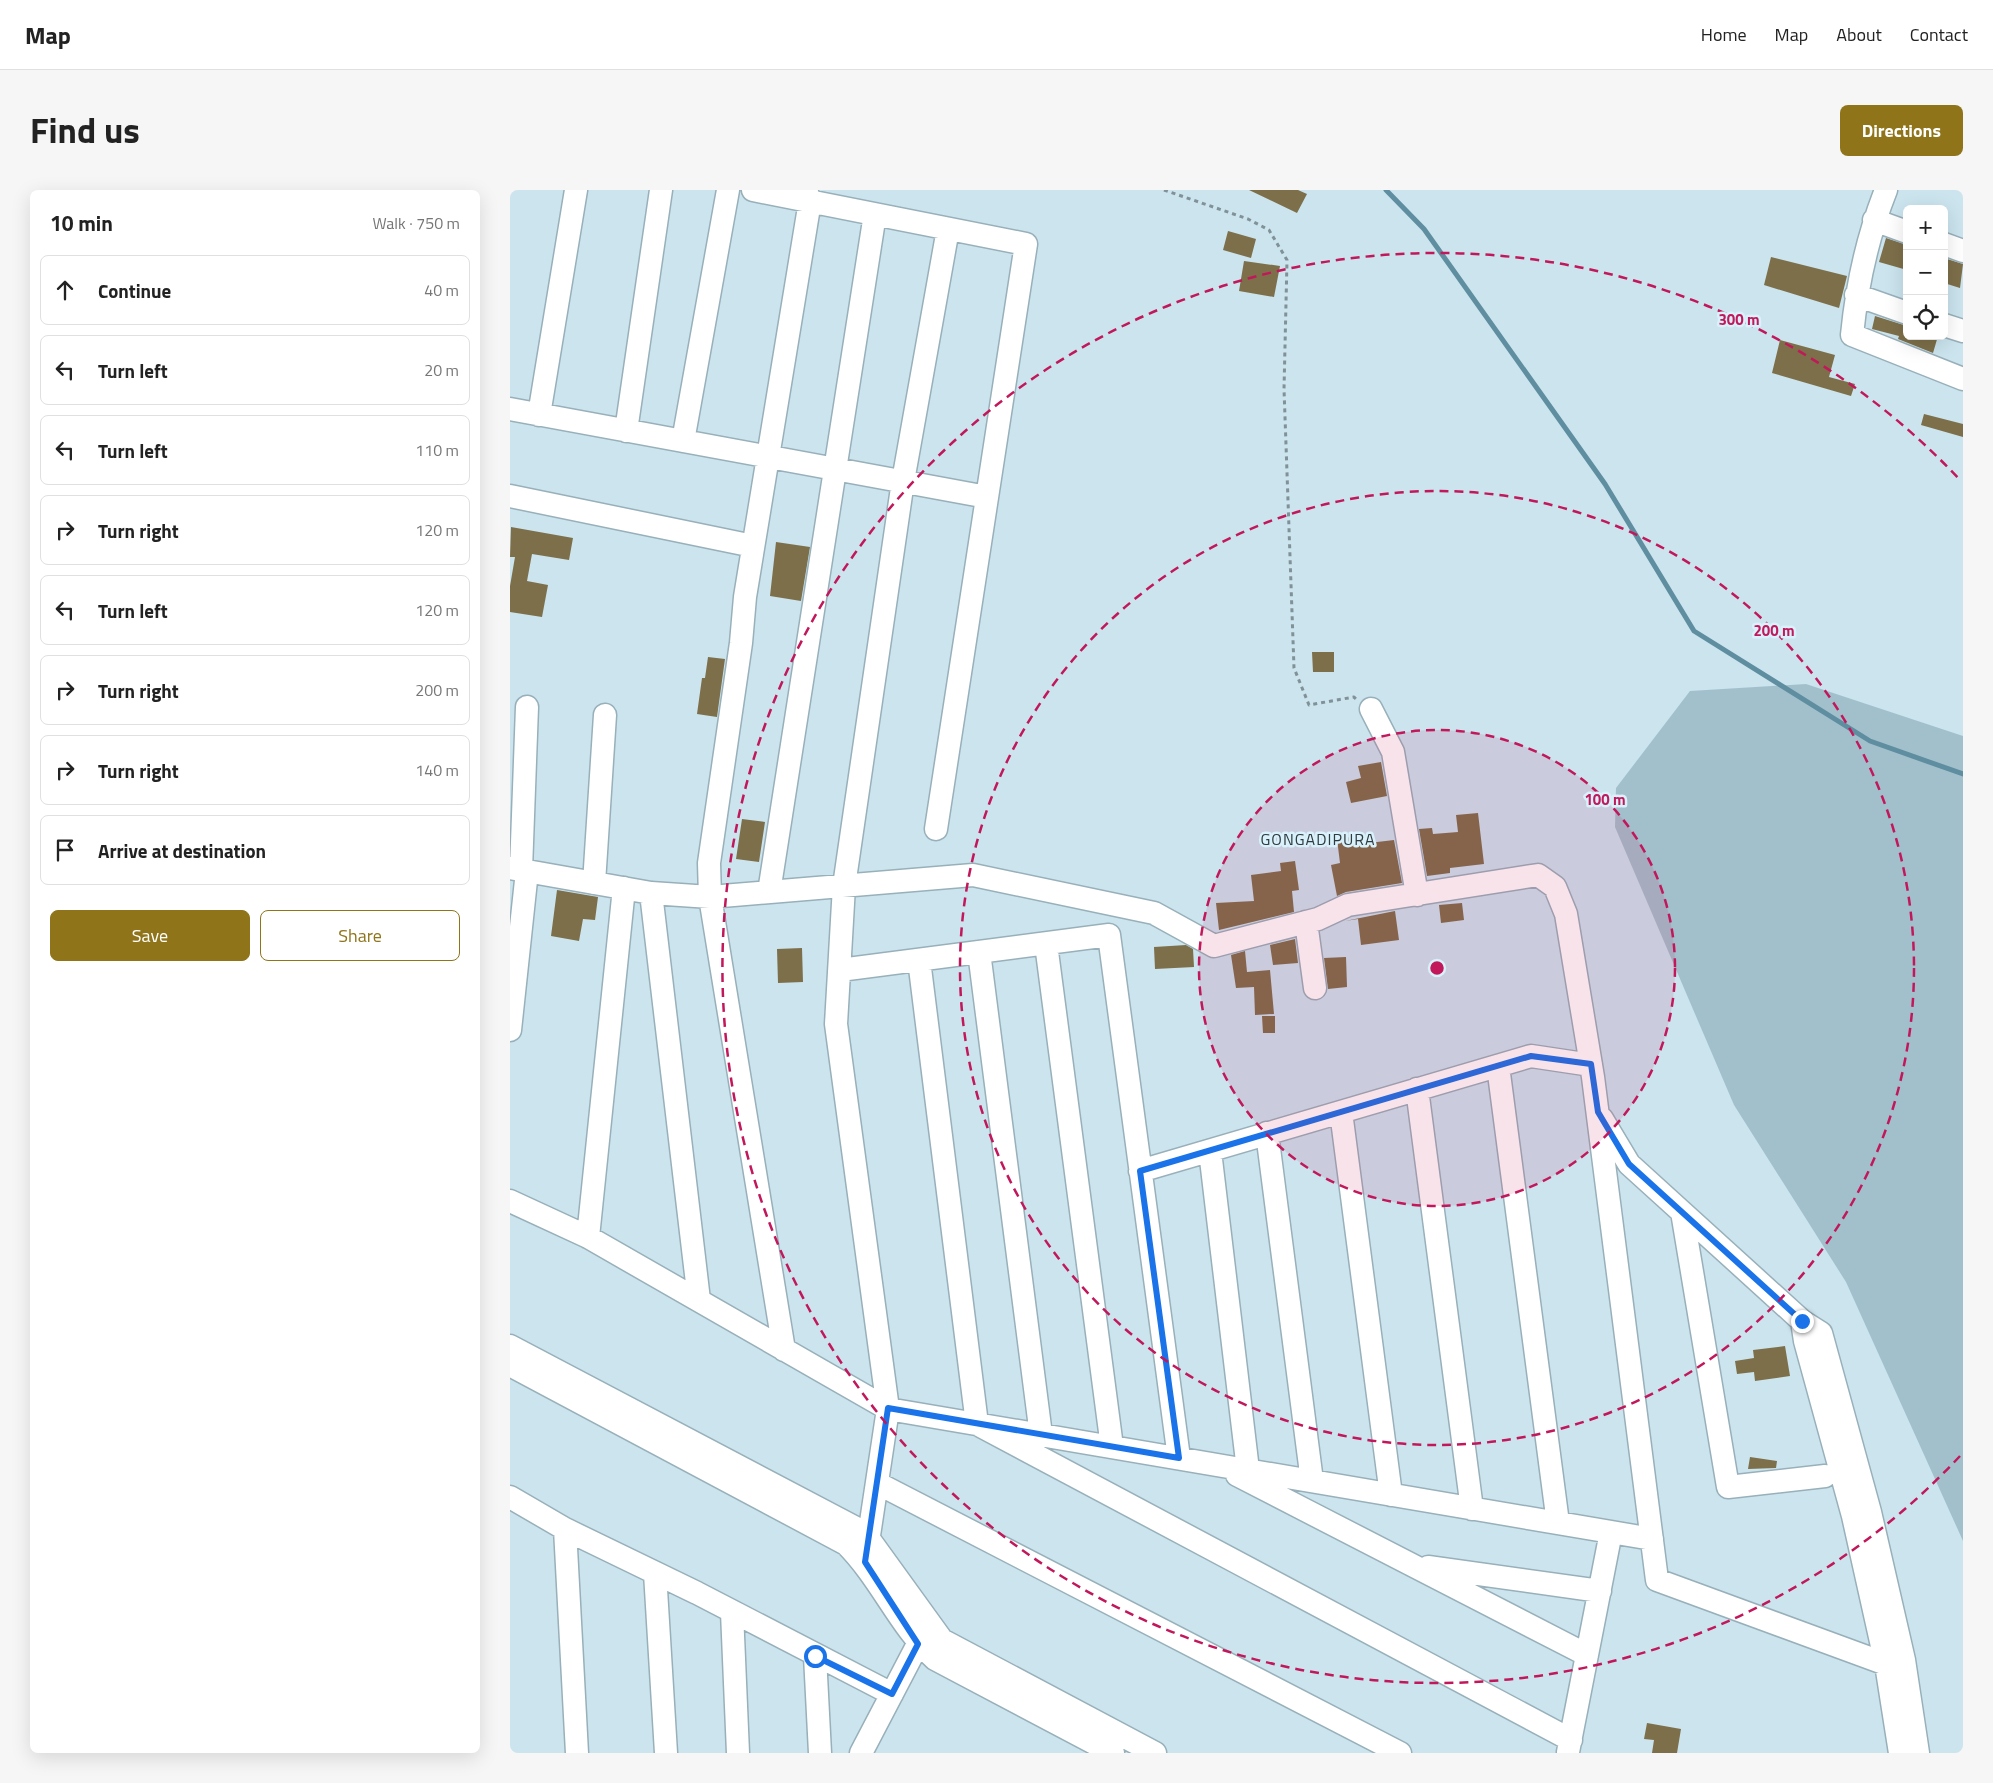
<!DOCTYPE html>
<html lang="en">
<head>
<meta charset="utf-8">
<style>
	:root { --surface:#fff; --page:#f6f6f6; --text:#222; --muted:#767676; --line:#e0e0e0; --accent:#8f7419 }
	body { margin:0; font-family:"Titillium Web",sans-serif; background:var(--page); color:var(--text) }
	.controls { position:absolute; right:15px; top:15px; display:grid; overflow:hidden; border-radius:8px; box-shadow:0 5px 20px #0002 }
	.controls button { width:45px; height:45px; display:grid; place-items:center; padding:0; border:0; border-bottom:1px solid var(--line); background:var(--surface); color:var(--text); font:25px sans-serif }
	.stop { position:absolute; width:15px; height:15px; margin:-11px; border:4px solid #1a73e8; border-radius:50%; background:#fff }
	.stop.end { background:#1a73e8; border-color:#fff; box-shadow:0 1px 5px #0008 }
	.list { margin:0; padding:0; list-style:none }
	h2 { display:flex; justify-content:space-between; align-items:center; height:65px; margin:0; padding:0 20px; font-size:21px }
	h2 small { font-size:16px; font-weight:400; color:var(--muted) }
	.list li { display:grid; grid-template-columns:32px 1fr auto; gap:15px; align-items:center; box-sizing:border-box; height:70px; margin:0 10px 10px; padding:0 10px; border:1px solid var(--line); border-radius:8px }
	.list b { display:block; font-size:19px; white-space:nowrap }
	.list em { font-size:16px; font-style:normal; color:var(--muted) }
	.actions { display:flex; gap:10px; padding:15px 20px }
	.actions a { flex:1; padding:11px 0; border:1px solid var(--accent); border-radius:8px; text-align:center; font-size:18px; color:var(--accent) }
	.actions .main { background:var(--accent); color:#fff }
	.icon { flex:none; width:28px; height:28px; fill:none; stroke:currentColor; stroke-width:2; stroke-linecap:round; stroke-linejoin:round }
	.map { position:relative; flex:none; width:1453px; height:1563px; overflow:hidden; border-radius:8px }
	header { display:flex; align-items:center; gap:30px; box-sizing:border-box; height:70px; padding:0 25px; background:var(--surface); border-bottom:1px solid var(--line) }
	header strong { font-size:24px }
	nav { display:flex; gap:28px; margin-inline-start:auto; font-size:18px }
	.intro { display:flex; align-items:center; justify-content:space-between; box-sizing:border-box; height:120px; padding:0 30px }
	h1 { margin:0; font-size:35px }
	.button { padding:12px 22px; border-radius:8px; background:var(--accent); color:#fff; font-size:18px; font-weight:700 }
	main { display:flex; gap:30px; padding:0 30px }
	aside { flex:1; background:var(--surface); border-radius:8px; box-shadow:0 5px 20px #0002 }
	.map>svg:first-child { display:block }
</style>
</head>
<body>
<header>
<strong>Map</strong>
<nav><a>Home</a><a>Map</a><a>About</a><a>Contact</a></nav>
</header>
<div class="intro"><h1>Find us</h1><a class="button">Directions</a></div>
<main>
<aside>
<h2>10 min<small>Walk · 750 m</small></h2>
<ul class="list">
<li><svg class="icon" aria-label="ahead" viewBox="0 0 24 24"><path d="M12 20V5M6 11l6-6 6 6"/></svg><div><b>Continue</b></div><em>40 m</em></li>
<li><svg class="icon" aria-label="left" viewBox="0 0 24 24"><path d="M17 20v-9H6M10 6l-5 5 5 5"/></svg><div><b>Turn left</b></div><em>20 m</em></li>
<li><svg class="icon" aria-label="left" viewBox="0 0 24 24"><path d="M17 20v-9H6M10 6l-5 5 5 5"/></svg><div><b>Turn left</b></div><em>110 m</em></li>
<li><svg class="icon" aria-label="right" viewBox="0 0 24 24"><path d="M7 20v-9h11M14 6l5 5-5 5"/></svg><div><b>Turn right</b></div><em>120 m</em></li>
<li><svg class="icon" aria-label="left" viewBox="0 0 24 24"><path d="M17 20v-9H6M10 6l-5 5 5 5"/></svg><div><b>Turn left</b></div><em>120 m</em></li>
<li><svg class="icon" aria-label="right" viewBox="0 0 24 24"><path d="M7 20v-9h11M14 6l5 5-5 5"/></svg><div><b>Turn right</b></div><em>200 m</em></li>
<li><svg class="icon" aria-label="right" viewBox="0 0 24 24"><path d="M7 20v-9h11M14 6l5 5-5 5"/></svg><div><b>Turn right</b></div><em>140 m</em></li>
<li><svg class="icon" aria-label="arrive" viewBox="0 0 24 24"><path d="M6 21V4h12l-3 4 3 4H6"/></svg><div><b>Arrive at destination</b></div></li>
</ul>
<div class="actions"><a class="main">Save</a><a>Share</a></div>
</aside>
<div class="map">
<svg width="1453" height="1563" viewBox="0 0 1453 1563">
	<rect width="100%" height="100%" fill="#cbe4ee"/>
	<path fill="#a2c0cc" d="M1296,494l157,52v805l-117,-259 -112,-177 -119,-278 1,-39 74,-97z"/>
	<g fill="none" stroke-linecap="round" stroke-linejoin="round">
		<path stroke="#5f8ea0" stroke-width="5" d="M876,0l38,39 181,255 89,147 176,110 93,33"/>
	</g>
	<path fill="#7d6f49" d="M739,0h49l9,4 -10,19z
		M718,41l28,8 -5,19 -28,-8z
		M1376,48l21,7v25l-28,-8z
		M1261,67l76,19 -8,32 -75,-23z
		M1437,69l16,5 -3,24 -16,-5z
		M734,71l36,5 -6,31 -35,-6z
		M1365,126l32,10v10h31l-5,17 -35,-14 1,-3 -27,-7z
		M1270,150l55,15 -6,22 26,7 -4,12 -79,-23z
		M1414,224l39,10v13l-42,-12z
		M1,337l62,11 -4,22 -37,-6 -5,27 21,4 -6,32 -32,-5v-26l5,-29h-5z
		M266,352l34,5 -9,54 -31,-5z
		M802,462h22v20h-21z
		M198,467l17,2 -8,58 -20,-3 5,-36h3z
		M871,572l6,34 -36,7 -5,-21 15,-4 -3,-12z
		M968,623l6,51 -34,4v5l-23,3 -8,-47 13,-1 1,6 25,-2 -2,-17z
		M232,629l23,3 -6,40 -23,-3z
		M841,647l1,8 42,-5 8,43 -56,9 -9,4 -6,-31 9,-2 -3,-24z
		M785,671l4,29 -7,1 2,21 -75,18 -3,-27 38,-2 -3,-26 30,-4 -1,-8z
		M47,700l41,7 -3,23 -12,-1 -4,22 -28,-5z
		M952,713l2,17 -23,3 -2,-18z
		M885,721l4,29 -38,5 -3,-26 -13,2z
		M785,749l3,24 -25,2 -3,-20z
		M676,755l7,4 1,18 -39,2 -1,-22z
		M292,758l1,34 -25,1 -1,-34z
		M735,761l2,21 23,-2 4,44 -19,1 -1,-28 -18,1 -5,-33z
		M836,767l1,30 -19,2 -4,-31z
		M752,826h13v17h-12z
		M1275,1156l5,30 -35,5 -1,-9 -17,2 -2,-13 19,-3 -1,-8z
		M1240,1267l27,4 -1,7 -28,1z
		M1137,1533l34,6 -4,24h-25l2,-13 -10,-1z"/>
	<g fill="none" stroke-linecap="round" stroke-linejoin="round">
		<g stroke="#98b0ba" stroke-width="25">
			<path id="minor" d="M243,0l273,54 -90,585
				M1376,0c-19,48 -29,94 -34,145l111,44
				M1364,30l33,12
				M1434,54l19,7
				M1346,105l51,18
				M1434,135l19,6
				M0,219l477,88
				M29,225l37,-225
				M116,241l35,-241
				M173,251l45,-251
				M0,306l243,50
				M861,519l22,43 24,143
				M0,678l141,25 59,4 263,-22 181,38 60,33 104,-27 30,-14 190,-30 17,12 11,27 27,163 64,503 229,84
				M11,680l6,-163
				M84,693l11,-168
				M259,702l106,-678
				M141,703l48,407
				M796,732l9,66
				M536,754l66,503
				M469,762l62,483
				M409,770l58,464 594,316
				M330,780l269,-35 70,523
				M0,840l17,-159
				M988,876l60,457
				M907,899l55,420
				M831,922l50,383
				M1092,929l27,45 173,157 19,12 49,179 34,148 14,93
				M757,943l45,348
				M700,961l38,319
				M630,981l391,-115 60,9
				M0,1011l78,36 300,172 764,130
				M1172,1022l46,275 97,-11
				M78,1047l36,-349
				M1292,1131l3,20 48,175 33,148 14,89
				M0,1156l344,181 15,12 73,101 213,113
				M274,1160l-74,-453 -1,-34 32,-220 4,-46 65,-396 -4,-11
				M0,1175l336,179c35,35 53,82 89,115l178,94
				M727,1285l350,180
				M367,1293l523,270
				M0,1307l55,32 132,64 195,101
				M55,1339l12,224
				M355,1372l23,-153 -52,-385 8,-138 59,-405 45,-252
				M918,1377l172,24
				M145,1383l11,180
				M222,1422l6,141
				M305,1466l5,97
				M1058,1562l43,-220
				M351,1563l57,-109"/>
		</g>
		<path stroke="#809198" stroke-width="3" stroke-dasharray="4 4" stroke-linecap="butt" d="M654,0l84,29 21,11 18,30 -3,129 10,279 15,37 45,-8 2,2"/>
		<use href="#minor" stroke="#fff" stroke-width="22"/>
	</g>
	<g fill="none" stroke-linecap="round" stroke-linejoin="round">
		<path stroke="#1a73e8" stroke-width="6" d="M305,1466l77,38 26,-50 -53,-82 23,-154 291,50 -39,-287 391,-115 60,8 7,48 31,52 173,157"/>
	</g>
	<circle cx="927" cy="778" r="238" fill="#c2185b" fill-opacity=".12"/>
	<g fill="none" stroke="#c2185b" stroke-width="2.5" stroke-dasharray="9 6">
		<circle cx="927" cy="778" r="238"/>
		<circle cx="927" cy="778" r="477"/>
		<path d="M1450 1266A715 715 0 1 1 1450 290"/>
	</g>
	<g text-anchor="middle" stroke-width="5" stroke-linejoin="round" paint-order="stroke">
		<g font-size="16" letter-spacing="1" fill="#313b3f" stroke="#d8f1fb">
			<text x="808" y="655">GONGADIPURA</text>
		</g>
	</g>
	<circle cx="927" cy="778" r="8" fill="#c2185b" stroke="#d8f1fb" stroke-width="2.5"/>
	<g font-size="15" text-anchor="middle" font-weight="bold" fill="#c2185b" stroke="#d8f1fb" stroke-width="5" stroke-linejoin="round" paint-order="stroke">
		<text x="1229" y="135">300 m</text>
		<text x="1264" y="446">200 m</text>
		<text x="1095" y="615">100 m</text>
	</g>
</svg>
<div class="controls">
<button>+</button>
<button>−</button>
<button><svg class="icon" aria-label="locate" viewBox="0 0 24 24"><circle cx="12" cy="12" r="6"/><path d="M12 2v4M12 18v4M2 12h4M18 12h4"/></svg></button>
</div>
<div class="stop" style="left:305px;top:1466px"></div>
<div class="stop end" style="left:1292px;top:1131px"></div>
</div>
</main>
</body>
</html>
